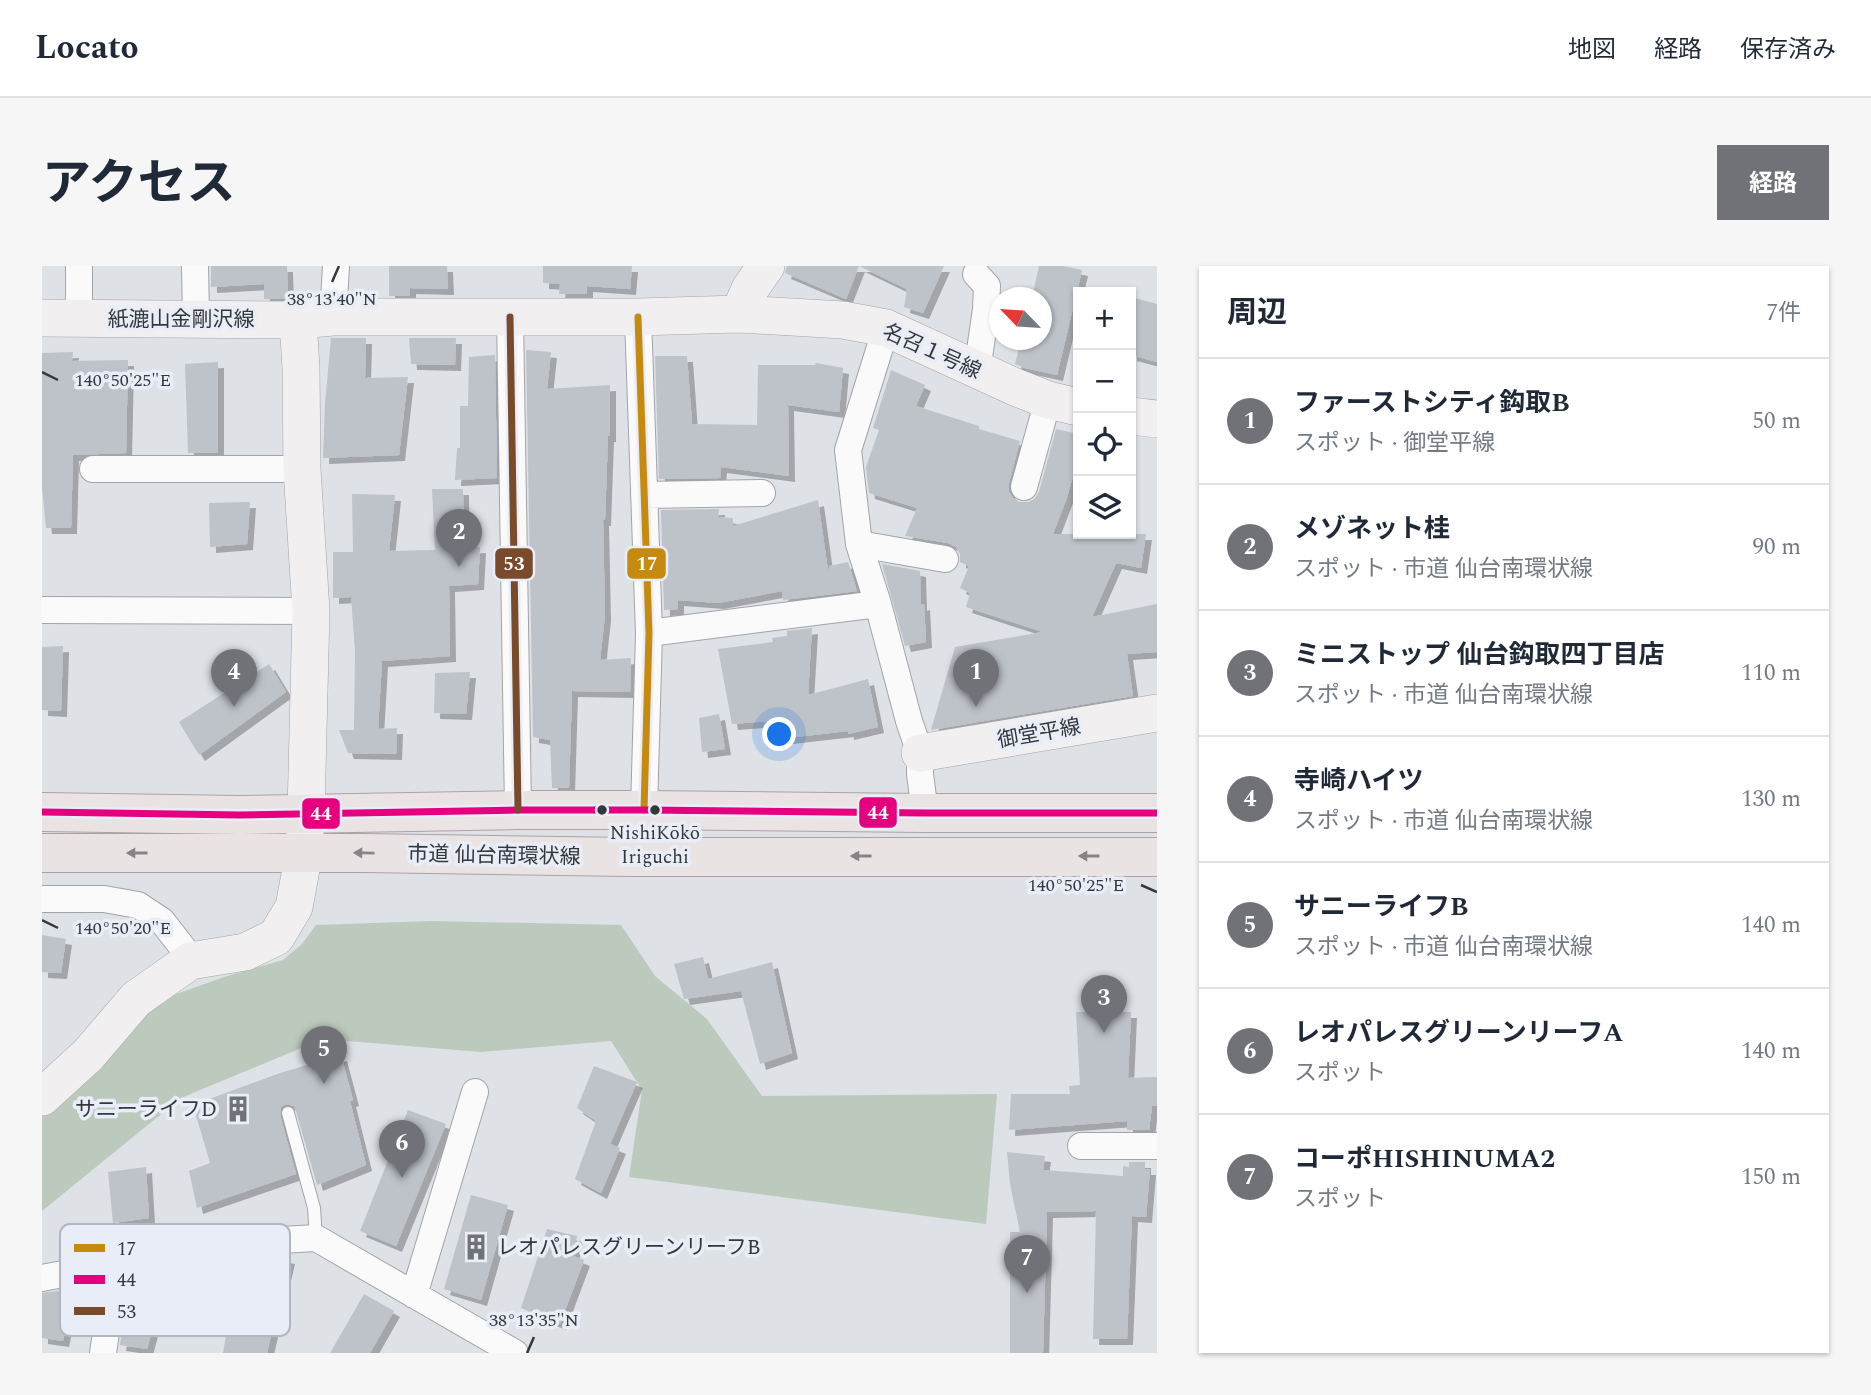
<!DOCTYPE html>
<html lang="ja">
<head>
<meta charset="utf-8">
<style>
	:root { --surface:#fff; --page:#f6f6f7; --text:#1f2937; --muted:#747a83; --line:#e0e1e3; --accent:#707277 }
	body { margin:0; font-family:Spectral,"Noto Sans JP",serif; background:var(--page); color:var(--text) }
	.controls { position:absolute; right:21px; top:21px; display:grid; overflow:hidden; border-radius:0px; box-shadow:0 2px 5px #0004 }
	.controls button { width:63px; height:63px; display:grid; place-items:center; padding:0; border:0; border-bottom:2px solid var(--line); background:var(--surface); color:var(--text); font:35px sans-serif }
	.compass { position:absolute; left:947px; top:21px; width:63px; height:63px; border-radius:50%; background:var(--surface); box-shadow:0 2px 5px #0004; rotate:295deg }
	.you { position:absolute; left:738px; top:469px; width:24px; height:24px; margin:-18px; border:5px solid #fff; border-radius:50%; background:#1a73e8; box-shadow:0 0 0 10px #1a73e833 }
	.badge { display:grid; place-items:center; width:46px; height:46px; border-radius:50%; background:var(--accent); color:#fff; font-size:23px; font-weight:700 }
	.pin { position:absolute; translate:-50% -58px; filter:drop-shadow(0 2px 4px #0008) }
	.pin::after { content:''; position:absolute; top:37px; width:24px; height:21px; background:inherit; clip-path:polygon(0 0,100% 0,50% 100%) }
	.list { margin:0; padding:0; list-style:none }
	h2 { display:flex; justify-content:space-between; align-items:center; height:91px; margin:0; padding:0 28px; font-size:30px }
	h2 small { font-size:23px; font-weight:400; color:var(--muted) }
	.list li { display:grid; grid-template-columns:46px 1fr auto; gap:21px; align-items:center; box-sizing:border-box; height:126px; padding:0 28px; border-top:2px solid var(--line) }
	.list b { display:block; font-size:26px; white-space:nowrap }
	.list p { margin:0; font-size:23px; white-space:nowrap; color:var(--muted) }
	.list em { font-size:23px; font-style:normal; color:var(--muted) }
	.icon { flex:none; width:38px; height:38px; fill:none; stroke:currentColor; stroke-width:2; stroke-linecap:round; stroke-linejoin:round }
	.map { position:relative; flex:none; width:1115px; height:1087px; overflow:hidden; border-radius:0px }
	header { display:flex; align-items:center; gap:42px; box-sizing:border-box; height:98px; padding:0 35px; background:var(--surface); border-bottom:2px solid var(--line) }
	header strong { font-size:33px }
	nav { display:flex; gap:38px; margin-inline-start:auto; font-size:24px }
	.intro { display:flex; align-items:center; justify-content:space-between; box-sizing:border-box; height:168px; padding:0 42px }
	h1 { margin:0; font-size:49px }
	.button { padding:18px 32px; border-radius:0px; background:var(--accent); color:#fff; font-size:24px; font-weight:700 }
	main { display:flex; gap:42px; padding:0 42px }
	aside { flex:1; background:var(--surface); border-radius:0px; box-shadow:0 2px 5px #0004 }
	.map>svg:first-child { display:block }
</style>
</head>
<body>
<header>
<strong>Locato</strong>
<nav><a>地図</a><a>経路</a><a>保存済み</a></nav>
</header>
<div class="intro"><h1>アクセス</h1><a class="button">経路</a></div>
<main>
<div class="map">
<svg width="1115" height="1087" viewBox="0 0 1115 1087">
	<defs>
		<filter id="shadow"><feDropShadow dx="6" dy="6" stdDeviation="0" flood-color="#0004"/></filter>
	</defs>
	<rect width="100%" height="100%" fill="#dee1e6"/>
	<path fill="#bccabe" d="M389,655l190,4 34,51 52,43 55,77 235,-2 -11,130 -357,-47 13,-87 -31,-49 -130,11 -158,-13 -142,59 -139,113v-101l112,-108 70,-25 59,-17 19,-16 14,-19z"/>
	<path fill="#bec2c9" filter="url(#shadow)" d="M169,0h76l1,33h-24v-15l-53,3z
		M347,0h58l1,23 -38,-1v8h-21z
		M501,0h89l-2,23 -43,-3v8h-28l1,-10 -17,-1z
		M745,0h157l-21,47 -19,-6 3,-18 -48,-23 -13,33 -61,-26z
		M997,0h24l19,4 -25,105 -32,-7 -10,-4 6,-24h20v-42h-9z
		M1089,31l26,7v58l-26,-7z
		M289,72h35l-1,40 43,-1 -9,78 -76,3 2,-54z
		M367,72h47l-1,27 -44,-1z
		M484,84l25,2 -4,37 63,-4v51h-2l-3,84h-2l2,95 -5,45 31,-2 -1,34 -58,-1 -3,97h-17l-2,-48 -17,-3z
		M31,86l-1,9 56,-1 -2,93 -53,2 -2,73h-25l-4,-41v-134z
		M453,89l2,123 -42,2 2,-32h3v-42h8l1,-49z
		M613,90h32l5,68 65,1 1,-60h57l1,-2 27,5 -4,44 -51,-7 1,71 -68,-9 -1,11 -61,1z
		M176,96v91h-30l-3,-89z
		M849,104l34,15 -9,21 63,20v3l41,12 -11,42v9l4,6 6,4h10l6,-4 4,-6 17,-63 22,5v25l-11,38 -14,37h93l-5,34 -25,-5 -24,54 65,-13v48l-30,2 6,42 -202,34 24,-83 88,-15 -77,-25 4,-14 -10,-5 9,-22 -9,-4v-8l-4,-7 -8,-4 -43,-7 12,-28 -48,-15 -3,-26 13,-37 -6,-2z
		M390,223h31l1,59 16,-1 -2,37 -29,2 1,70 -68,5 -4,68 19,-1 -1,26 -48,-1 -9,-23h15l1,-78 -4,-55 -18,1v-46h20l-1,-58 43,1 -6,56 46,-1z
		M776,234l10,71 2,-5 18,-4 9,29 -74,9 -1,-9 -64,12 -40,-3v9l-14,1 -3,-100 58,-1 -1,8 15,1v8z
		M208,236l-3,42 -37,3 -1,-44z
		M840,298l38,7 1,34 3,-1 2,38 -21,4z
		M770,362l-4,67 60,-16 10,48 -30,7v-3l-61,7 -3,-18 -52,4 -14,-75 55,-7 -1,-4 15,-2v-5z
		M21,380l-2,65 -19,-1v-63z
		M227,398l17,28 -87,63 -20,-33z
		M428,406l-4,42 -32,-1 1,-40z
		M677,448l6,35 -23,3 -3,-34z
		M0,669l24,4 -5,34 -19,-1z
		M661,691l5,22 64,-17 20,91 -32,11 -19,-73 -57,8 -10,-35z
		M1034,746h55l-3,66 29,-1v28l-5,1 -3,24h-22v-9l-118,9 2,-36h59l-1,-8 11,-1z
		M299,789l12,45 -3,1 16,64 -49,20 -21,-74 -2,-5 -8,-2 -5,3 -1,8 16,59 -99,34 -8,-37 21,-8 -17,-58 87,-32z
		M552,800l43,16 -27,62 10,4 -19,45 -26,-14 21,-58 -19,-13z
		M366,844l38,14 -50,122 -36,-15z
		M965,886l38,4 -2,14 80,6v-10l6,1v-5h16v7h5l-4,48 -14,-1 -5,123h-34l3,-128 -49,1 -4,141h-33v-121h10l-10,-48z
		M104,901l3,51 -36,5 -5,-51z
		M429,929l37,10 -27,95 -37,-11z
		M505,963l30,7 -4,20 11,4 -24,64 -39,-16z
		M237,990l10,2 -22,95h-44l7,-41 11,2 8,-57z
		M93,1010l30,7 -18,66 -27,-4 11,-68z
		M15,1025l16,2 -10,48 -21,-3v-45z
		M322,1028l30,17 -24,42h-40z"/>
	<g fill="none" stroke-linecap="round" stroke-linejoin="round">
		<g stroke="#a3a4a8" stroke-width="14">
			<path id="lane" d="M246,847l26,95 2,30"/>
		</g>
		<g stroke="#a3a4a8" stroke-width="28">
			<path id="street" d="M37,0v52
				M153,0l1,52
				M934,8l11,12 -1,23 -9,62
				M291,51l3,-51
				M468,51l8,493
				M596,51l11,316 -5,177
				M844,62l-38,122 11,94 19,60 31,117 11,32v21l5,39
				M51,203h209
				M982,221l24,-87
				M602,229l118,-2
				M817,278l86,15
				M0,344l269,1
				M607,367l229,-29
				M0,633h62l34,6 24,16 21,27 7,13
				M1039,880h76
				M0,1012l183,-35 91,-5 199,115
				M372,1029l61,-203
				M171,1053l12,-76
				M61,1087l13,-91"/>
		</g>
		<g stroke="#a3a4a8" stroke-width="38">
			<path id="secondary" d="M697,48l11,-25 16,-23
				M0,52l256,2 35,-3h305l101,-3 104,6 43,8 129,59 33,13 30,7
				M1089,150l26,3
				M878,487l237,-40
				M0,831l46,-42 48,-56 54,-38 55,-9 31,-15 18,-30 10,-54 2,-40 5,-202 -9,-142 -1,-101 -3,-48"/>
		</g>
		<g stroke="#ada1a6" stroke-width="40">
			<path id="primary" d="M0,546l198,3 278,-5h126l281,3h232
				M0,587h322l265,4h528"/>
		</g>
		<use href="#lane" stroke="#fafafb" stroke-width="12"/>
		<use href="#street" stroke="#fafafb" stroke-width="26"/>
		<use href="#secondary" stroke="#f2eff0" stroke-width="37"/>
		<use href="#primary" stroke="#eae3e4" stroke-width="38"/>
		<g stroke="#e8edf8" stroke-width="12">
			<path id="bus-1" d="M596,51l11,316 -5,177"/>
		</g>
		<g stroke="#e8edf8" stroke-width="12">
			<path id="bus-2" d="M0,546l198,3 278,-5h126l281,3h232"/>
		</g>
		<g stroke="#e8edf8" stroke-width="12">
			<path id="bus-3" d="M468,51l8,493"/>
		</g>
		<use href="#bus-1" stroke="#c68a0f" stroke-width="7"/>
		<use href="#bus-2" stroke="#e5007d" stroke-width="7"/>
		<use href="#bus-3" stroke="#7a4b2a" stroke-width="7"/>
	</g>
	<defs><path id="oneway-solid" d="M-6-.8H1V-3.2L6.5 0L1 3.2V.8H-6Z" transform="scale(1.75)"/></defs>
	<g fill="#868487">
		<use href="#oneway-solid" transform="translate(95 587) rotate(-180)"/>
		<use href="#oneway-solid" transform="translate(322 587) rotate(-179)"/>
		<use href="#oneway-solid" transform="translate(819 590) rotate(180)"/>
		<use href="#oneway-solid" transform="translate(1047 590) rotate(-180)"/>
	</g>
	<path fill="none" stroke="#35373b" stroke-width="2.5" d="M290,16l7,-16M0,106l16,8M1099,619l16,7M0,654l16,8M485,1087l7,-16"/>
	<defs>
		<g id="building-bare" transform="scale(2.1)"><path d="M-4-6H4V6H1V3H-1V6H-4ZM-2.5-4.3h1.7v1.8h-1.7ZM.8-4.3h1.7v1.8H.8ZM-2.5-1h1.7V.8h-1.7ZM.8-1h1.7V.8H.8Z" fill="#707277" stroke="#e8edf8" stroke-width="2.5" paint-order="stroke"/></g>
	</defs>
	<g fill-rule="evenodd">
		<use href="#building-bare" x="196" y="843"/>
		<use href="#building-bare" x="434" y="981"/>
	</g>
	<g fill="#35373b" stroke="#e8edf8" stroke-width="2.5">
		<circle cx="560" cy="544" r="6"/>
		<circle cx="613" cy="544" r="6"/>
	</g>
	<g text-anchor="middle" stroke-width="7" stroke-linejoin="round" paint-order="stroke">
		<g font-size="19" fill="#35373b" stroke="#e8edf8">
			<text x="613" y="573">NishiKōkō<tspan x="613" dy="24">Iriguchi</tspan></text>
		</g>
		<g font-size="21" fill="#35373b" stroke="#e8edf8">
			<text x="139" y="60">紙漉山金剛沢線</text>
			<text transform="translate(890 85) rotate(24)" y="7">名召１号線</text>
			<text transform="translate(997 467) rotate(-10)" y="7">御堂平線</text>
			<text transform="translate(452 589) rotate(1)" y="7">市道 仙台南環状線</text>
		</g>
		<g font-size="21" fill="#35373b" stroke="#e8edf8" text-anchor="end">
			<text x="175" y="850">サニーライフD</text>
			<text x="455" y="988" text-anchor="start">レオパレスグリーンリーフB</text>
		</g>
	</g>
	<rect x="18" y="958" width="230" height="112" rx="10" fill="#e8edf8" stroke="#b2b6bf" stroke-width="2"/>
	<rect x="32" y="978" width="31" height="8" fill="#c68a0f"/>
	<rect x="32" y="1009" width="31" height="9" fill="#e5007d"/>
	<rect x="32" y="1041" width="31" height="8" fill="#7a4b2a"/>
	<g font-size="19" fill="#35373b">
		<text x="75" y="989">17</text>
		<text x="75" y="1020">44</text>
		<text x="75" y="1052">53</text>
	</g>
	<g font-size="18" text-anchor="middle" fill="#35373b" stroke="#e8edf8" stroke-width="7" stroke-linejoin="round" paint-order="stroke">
		<text x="290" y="39">38°13'40"N</text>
		<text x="81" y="120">140°50'25"E</text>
		<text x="1034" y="625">140°50'25"E</text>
		<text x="81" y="668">140°50'20"E</text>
		<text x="492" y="1060">38°13'35"N</text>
	</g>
	<g stroke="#e8edf8" stroke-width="2.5">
		<rect x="584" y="281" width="41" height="33" rx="7" fill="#c68a0f"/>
		<rect x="452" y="281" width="40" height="33" rx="7" fill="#7a4b2a"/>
		<rect x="816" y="530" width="40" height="33" rx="7" fill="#e5007d"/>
		<rect x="259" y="531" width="40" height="33" rx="7" fill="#e5007d"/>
	</g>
	<g font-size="19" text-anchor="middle" font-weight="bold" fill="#fff">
		<text x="605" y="304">17</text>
		<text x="472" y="304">53</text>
		<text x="836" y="553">44</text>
		<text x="279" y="554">44</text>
	</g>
</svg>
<div class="controls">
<button>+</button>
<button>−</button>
<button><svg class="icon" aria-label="locate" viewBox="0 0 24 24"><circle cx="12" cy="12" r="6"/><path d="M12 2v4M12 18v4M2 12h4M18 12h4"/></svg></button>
<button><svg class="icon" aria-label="layers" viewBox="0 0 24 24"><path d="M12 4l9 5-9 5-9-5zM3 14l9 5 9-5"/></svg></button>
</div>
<svg class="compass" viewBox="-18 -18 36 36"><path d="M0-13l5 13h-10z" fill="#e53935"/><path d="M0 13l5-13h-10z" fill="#747a83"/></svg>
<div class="you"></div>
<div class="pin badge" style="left:934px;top:441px">1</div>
<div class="pin badge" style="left:417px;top:301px">2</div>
<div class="pin badge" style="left:1062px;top:767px">3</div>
<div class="pin badge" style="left:192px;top:441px">4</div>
<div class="pin badge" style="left:282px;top:818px">5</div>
<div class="pin badge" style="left:360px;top:912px">6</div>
<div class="pin badge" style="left:985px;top:1027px">7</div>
</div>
<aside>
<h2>周辺<small>7件</small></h2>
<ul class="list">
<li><span class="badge">1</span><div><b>ファーストシティ鈎取B</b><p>スポット · 御堂平線</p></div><em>50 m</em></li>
<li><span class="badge">2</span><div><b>メゾネット桂</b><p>スポット · 市道 仙台南環状線</p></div><em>90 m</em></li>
<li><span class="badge">3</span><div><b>ミニストップ 仙台鈎取四丁目店</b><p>スポット · 市道 仙台南環状線</p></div><em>110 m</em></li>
<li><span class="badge">4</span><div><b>寺崎ハイツ</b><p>スポット · 市道 仙台南環状線</p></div><em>130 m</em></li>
<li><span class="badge">5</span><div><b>サニーライフB</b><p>スポット · 市道 仙台南環状線</p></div><em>140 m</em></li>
<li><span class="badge">6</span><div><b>レオパレスグリーンリーフA</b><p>スポット</p></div><em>140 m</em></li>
<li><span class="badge">7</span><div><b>コーポHISHINUMA2</b><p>スポット</p></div><em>150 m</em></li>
</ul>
</aside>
</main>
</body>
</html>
